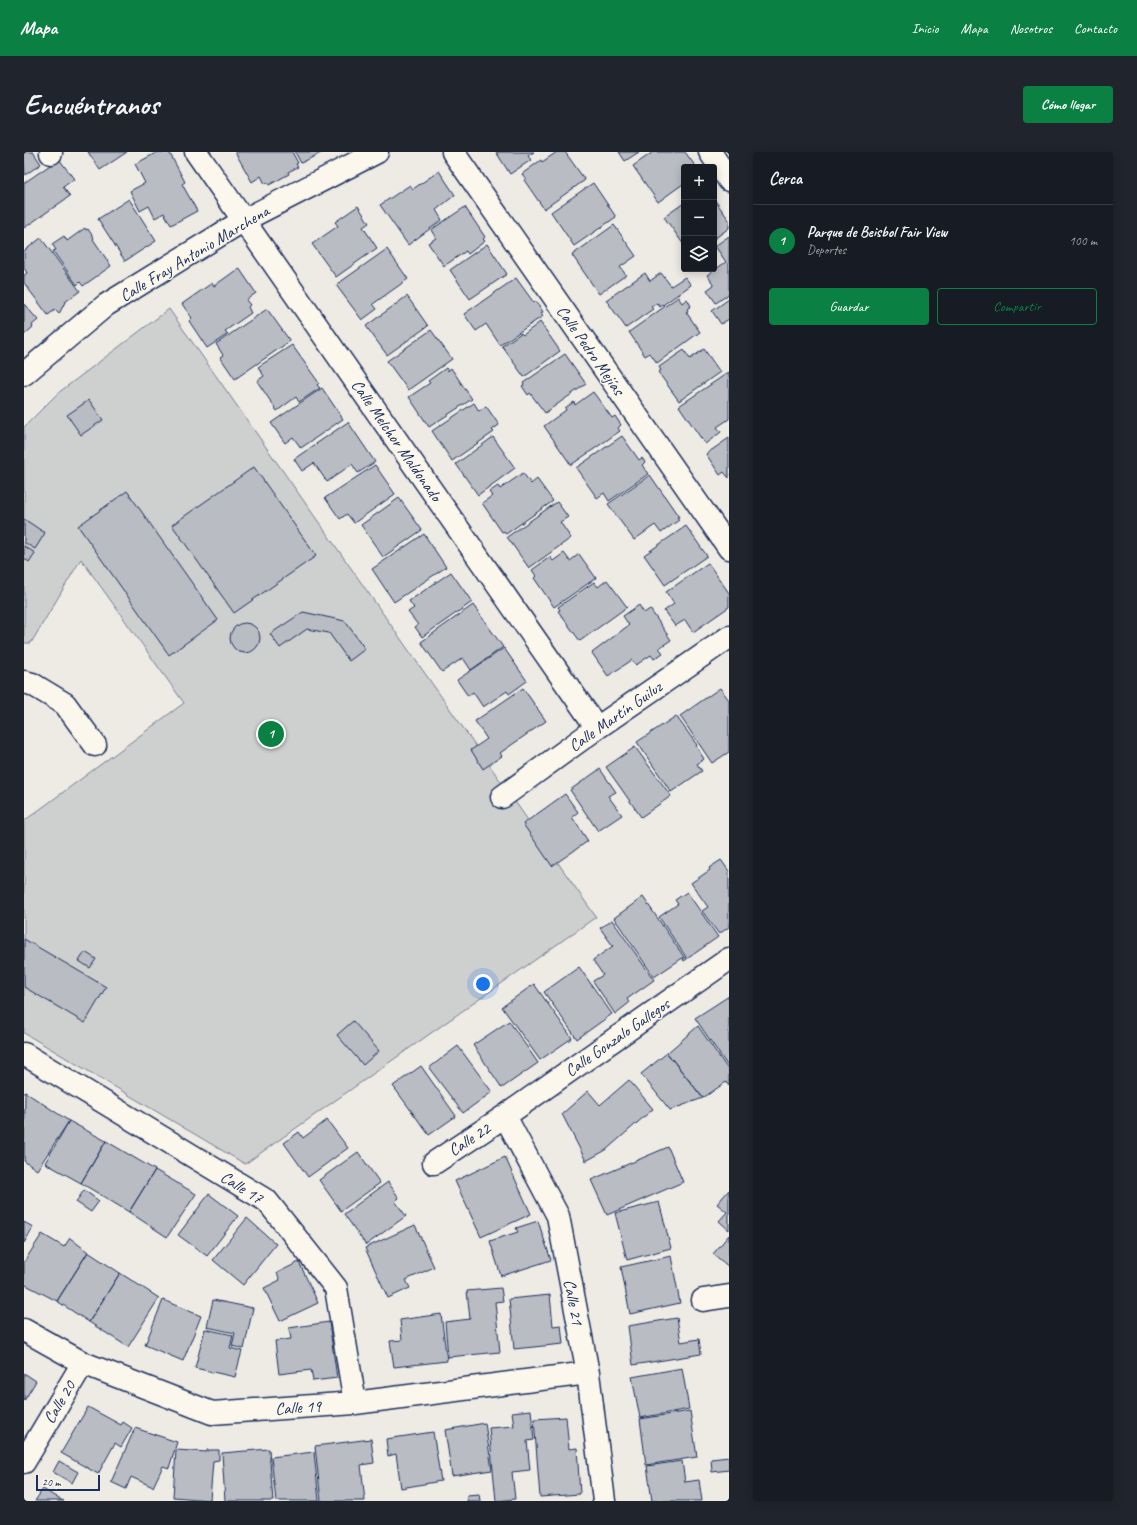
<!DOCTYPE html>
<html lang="es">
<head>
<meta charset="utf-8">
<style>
	:root { --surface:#171b24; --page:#20242c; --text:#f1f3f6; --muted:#9ea1a6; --line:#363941; --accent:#0b8043 }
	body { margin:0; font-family:Caveat,sans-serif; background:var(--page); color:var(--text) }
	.controls { position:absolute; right:12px; top:12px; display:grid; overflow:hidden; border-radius:4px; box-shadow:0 2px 10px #0003 }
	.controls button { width:36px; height:36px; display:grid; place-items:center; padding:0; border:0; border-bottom:1px solid var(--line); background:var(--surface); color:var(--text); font:20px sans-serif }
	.scale { position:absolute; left:12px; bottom:10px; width:64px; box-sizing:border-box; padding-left:4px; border:2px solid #1b2f5e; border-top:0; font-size:11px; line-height:14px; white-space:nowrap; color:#1b2f5e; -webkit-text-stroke:3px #fbf7ec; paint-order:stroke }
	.you { position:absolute; left:459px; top:832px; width:14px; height:14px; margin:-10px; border:3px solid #fff; border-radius:50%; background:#1a73e8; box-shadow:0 0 0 6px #1a73e833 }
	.badge { display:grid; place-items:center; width:26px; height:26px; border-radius:50%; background:var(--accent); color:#fff; font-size:13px; font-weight:700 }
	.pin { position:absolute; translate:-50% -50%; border:2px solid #fff; box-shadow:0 1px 4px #0006 }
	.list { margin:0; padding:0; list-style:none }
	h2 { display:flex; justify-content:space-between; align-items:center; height:52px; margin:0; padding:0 16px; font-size:17px }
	h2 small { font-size:13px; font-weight:400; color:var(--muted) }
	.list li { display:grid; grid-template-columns:26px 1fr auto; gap:12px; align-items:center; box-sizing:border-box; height:72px; padding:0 16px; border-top:1px solid var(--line) }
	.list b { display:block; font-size:15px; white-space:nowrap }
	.list p { margin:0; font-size:13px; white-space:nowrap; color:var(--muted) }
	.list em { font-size:13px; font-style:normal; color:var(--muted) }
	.actions { display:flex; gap:8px; padding:12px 16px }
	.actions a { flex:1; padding:9px 0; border:1px solid var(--accent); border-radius:4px; text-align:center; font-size:14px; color:var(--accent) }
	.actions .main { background:var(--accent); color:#fff }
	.icon { flex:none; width:22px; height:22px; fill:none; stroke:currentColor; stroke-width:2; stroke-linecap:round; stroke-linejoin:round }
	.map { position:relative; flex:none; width:705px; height:1349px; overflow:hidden; border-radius:4px }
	header { display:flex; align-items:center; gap:24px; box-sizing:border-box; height:56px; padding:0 20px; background:var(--accent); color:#fff }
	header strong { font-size:19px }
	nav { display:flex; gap:22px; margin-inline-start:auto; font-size:14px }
	.intro { display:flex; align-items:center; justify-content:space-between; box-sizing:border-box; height:96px; padding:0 24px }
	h1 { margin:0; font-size:28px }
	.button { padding:10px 18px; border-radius:4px; background:var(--accent); color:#fff; font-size:14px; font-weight:700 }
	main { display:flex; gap:24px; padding:0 24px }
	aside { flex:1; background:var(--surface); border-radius:4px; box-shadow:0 2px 10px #0003 }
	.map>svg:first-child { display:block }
</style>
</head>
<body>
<header>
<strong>Mapa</strong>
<nav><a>Inicio</a><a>Mapa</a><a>Nosotros</a><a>Contacto</a></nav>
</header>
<div class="intro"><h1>Encuéntranos</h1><a class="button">Cómo llegar</a></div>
<main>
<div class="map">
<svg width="705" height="1349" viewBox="0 0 705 1349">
	<rect width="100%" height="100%" fill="#eeebe4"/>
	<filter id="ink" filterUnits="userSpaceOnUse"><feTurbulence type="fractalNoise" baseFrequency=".025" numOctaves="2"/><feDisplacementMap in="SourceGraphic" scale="8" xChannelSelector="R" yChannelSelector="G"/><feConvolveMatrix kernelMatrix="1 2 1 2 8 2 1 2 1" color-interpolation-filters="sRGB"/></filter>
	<g filter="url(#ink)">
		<path fill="#cecfcf" stroke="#747f96" d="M145,157l427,608 -351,247 -221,-131v-212l160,-118 -103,-144 -50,84h-7v-216l34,-34z"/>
		<path fill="#b9bcc3" stroke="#1b2f5e" d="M0,0h9l8,12 -16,11z
			M64,0h39l-27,18z
			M134,0h11l16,30 -3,2 15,27 -26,14 -7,-12 -9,5 -6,-12 -9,5 -10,-20 15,-8 -10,-19z
			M211,0h57l6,11 -2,1 2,3 -10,5 1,2 -20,11 -2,-3 -2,2 -4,-8 -9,6z
			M271,0h28l-22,11z
			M472,0h38l-6,4 3,4 -21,14z
			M533,0h8l20,28 -41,29 -20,-29 2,-1 -4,-5 19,-14 1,2z
			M595,0h20l-14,9z
			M629,0h32l11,15h-12v18l-1,-1 -25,18 -25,-36z
			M35,7l15,20 -11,8 7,9 -46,32v-45z
			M415,19l16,24 -19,15 6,10 -34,25 -28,-40 30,-20 3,4z
			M569,31l23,34 -42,29 -23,-34z
			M105,47l27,42 -31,20 -27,-42z
			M690,47l15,21v8l-15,11z
			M660,51v42l-20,-28z
			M334,54l11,17 -6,4 14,21 -41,29 -24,-33 26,-18 -3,-4z
			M441,55l20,30 -2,2 2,2 -17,13 -2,-3 -22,15 -16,-23 8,-5 -5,-8z
			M590,73l22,31 -16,11 6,8 -27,19 -27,-39z
			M61,76l1,2 2,-1 6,9 -1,1 18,27 -28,20 -3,-4 -3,3 -24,-34 3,-1 -4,-6 12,-8 3,5z
			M705,84v58l-13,9 -9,-13 7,-5 -7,-10 19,-13 -11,-16z
			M17,86l39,53 -15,11 -6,12 -4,-4 -7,5 -24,-32v-8l3,-2 -3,-5v-17z
			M463,92l20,30 -37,25 -20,-29z
			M363,97l21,30 -35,25 4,5 -15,11 -26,-35z
			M215,116l17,25 -10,7 4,5 -2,2 3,6 -26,18 3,3 -21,14 -18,-27 3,-3 -10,-14 30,-21 2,3z
			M621,121l5,8 11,-8 10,13 14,-9 6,8 -31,22 -3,-4 -6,4 2,2 -27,19 -20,-28z
			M492,126l18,25 2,-2 7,11 -2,1 2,3 -43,29 -14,-21 -10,7 -12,-17z
			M383,144l21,30 -41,29 -21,-29z
			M654,145l4,6 5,-4 4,7 -4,3 1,2 -2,1 14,20 -43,31 -7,-10 -5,3 -16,-24z
			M705,147v20l-8,5 -9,-13z
			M0,152l14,16 -6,5 1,2 -9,8z
			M243,157l23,32 -55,38 -15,-22 3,-2 -7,-11z
			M516,170l20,29 -36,26 -22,-31 19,-13 2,2z
			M407,178l21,29 -44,31 -21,-29z
			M268,193l27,38 -2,2 3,3 -21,14 -3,-5 -19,14 -20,-30 7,-5 -6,-9z
			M680,197l16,23 -41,29 -21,-29 3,-2 -2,-3 25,-17 6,9z
			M541,202l21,30 -41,29 -15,-20 -2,2 -6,-9 2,-1 -1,-2z
			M422,216l2,3 3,-3 21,31 -43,28 -20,-30 21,-14 -2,-2z
			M705,220v47l-12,8 4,5 -16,12 -26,-38z
			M298,236l21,31 -42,29 -8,-11 -8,6 -14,-20z
			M569,240l19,26 3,-2 6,9 -3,3 2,3 -49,34 -27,-39 22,-16 -1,-2 9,-6 1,3z
			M65,248l14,20 -22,15 -14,-20z
			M450,251l5,8 7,-5 13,19 -7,5 2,2 -42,29 -20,-30z
			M324,270l27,40 -17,11 -6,-9 -25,18 -13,-19 -12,8 -8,-12z
			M598,284l17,24 3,-2 3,4 -3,3 6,9 -39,27 -5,-8 -7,5 -21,-30z
			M469,285l22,31 -37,27 -22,-31z
			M705,286v40l-5,-6 -4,3 -14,-21z
			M351,313l20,29 -41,29 -7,-9 -7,5 -15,-21z
			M230,315l62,89 -82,57 -62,-88z
			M499,321l8,11 6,-5 16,22 -47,33 -2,-3 -2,1 -20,-29 10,-7 -3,-4 9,-6 2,3z
			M626,323l29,42h-2l2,3 -18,13 -6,-8 -21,15 -26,-36z
			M103,339l91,129 -49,35 -91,-129z
			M375,346l23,32 -39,27 -22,-32z
			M533,350l11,15 -8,5 11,16 -42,30 -22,-31z
			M0,367l21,14 -10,16 -11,-7z
			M662,374l21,30 -42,29 -21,-30z
			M400,382l22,33 -52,35 -22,-33z
			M0,394l11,7 -6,9 -5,-4z
			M540,401l6,8 9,-7 17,24 -42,29 -20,-29 2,-2 -4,-6 18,-13 3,4z
			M684,411l21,30v14l-36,25 -8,-12 -10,6 -11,-15 10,-7 -8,-12z
			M427,420l21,30 -50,35 -7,-10 3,-2 -10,-13 6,-4 -5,-7z
			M583,428l20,27 -47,34 -22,-30 2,-1 -2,-3 36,-25 4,5z
			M449,453l30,42 -32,23 -8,-12 -21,14 -21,-30z
			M615,453l5,8 6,-4 21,31 -12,8 4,5 -9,6 -3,-4 -15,10 -4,-5 -24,16 -16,-23 37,-28 -6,-9z
			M279,460l42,9 20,28 -16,12 -20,-28 -22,-4 -27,19 -10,-14z
			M206 486a15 15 0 1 1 30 0a15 15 0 1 1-30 0Z
			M480,496l23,33 -18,13 -2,-3 -24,16 -10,-15 -5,4 -11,-16z
			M499,536l23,33 -46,32 2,3 -19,13 -12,-19 16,-11 -12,-18z
			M696,536l9,12v52l-17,11 -32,-47z
			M652,564l21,29 -1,1 8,13 -7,5 5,7 -31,21 -34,-50z
			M611,595l36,49 -30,21 -35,-50z
			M576,617l16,23 -8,4 14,19 -24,16 -28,-41z
			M541,642l13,18 -6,5 16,24 -36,25 -29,-42z
			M697,708l8,11v56l-10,7 -17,-23 6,-4 -17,-24 19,-13 -1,-2z
			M663,740l31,45 -34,24 -1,-2 3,-2 -27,-40 19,-13 -3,-4z
			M619,745l41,60 -30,20 -40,-59z
			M588,768l42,60 -27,19 2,4 -14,11 -22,-33 10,-6 -10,-15 20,-14 -13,-18z
			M0,787l82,48 -21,36 -61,-36z
			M61,800l11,7 -6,9 -11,-7z
			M555,815l33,47 -35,25 -33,-47z
			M510,832l38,54 -32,22 -38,-53z
			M705,844v72l-34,-50z
			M329,869l26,30 -16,14 -26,-30z
			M485,869l29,42 -36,25 -29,-43z
			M674,874l31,45v15l-3,-4 -23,16 -36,-45z
			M434,894l34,46 -29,21 -34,-45z
			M643,901l36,45 -33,12 -29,-36z
			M397,914l35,50 -27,19 -36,-49z
			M605,928l24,29 -47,41 -20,11 -24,-47 26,-23 12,14z
			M1,940l44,29 -32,49 -13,-9z
			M303,968l21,28 -40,29 -24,-34 15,-11 4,6z
			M45,969l37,20 -25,42 -36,-20z
			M82,989l49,29 -26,42 -48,-29z
			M644,995l15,35 -76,33 -16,-35z
			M334,1000l22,31 -39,28 -22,-31z
			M481,1005l26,57 -50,23 -26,-56z
			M131,1018l41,24 -29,43 -38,-25z
			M364,1030l11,16 -4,3 11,15 -40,29 -22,-31z
			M60,1038l15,11 -8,11 -15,-10z
			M705,1038v40l-10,-9 8,-9 -10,-8z
			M185,1042l29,22 -31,40 -29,-21z
			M635,1050l12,46 -44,12 -12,-47z
			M223,1066l29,26 -33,41 -30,-25z
			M514,1069l13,39 -50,16 -11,-35 28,-9 -2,-4z
			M0,1070l9,5 -9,16z
			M391,1073l19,42 -28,13 4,8 -22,10 -23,-50z
			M18,1082l22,13 6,-9 18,14 -31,49 -33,-17v-22z
			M705,1083v32l-16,-13z
			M64,1100l32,21 -31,49 -32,-21z
			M647,1104l9,47 -50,11 -9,-47z
			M275,1110l19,41 -38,18 -16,-33 16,-8 -3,-7z
			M96,1121l39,25 -31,49 -39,-25z
			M477,1136l2,13 -8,1 5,50 -52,5 -3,-35 25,-3 -3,-28z
			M526,1143l3,31 8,-1 2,19 -49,5 -5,-50z
			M139,1148l38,16 -18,45 -38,-16z
			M189,1148l40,8 -9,41 -12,-3 3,-13 -28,-6z
			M417,1162l6,47 -53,6 -4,-26 12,-1 -2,-20z
			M653,1166l4,24 18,-3 2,15 -68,11 -5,-39z
			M305,1170l8,56 -24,3 -2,-11 -32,4 -4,-33 16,-2 -2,-11z
			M181,1177l28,6 -3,13 12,3 -7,26 -40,-9z
			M658,1216l7,41 -49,9 -8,-41z
			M0,1221l12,8 -12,20z
			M64,1255l33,18 2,-3 9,6 -11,19 -6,-4 -17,31 -37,-21z
			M507,1258l3,30 -7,1 3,29 -18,2 3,27 -19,2 -7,-73 25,-2 -2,-14z
			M666,1259l7,46 -51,8 -6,-46z
			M542,1265l3,32 8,-1 3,46 -40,3 -6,-78z
			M461,1271l7,47 -40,6 -7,-46z
			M111,1276l42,14 -8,26 -6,-2 -10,21 -22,-10 -5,12 -15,-7z
			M409,1280l8,49 -40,7 -5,-34 -8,2 -2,-17z
			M347,1287l3,24 -13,2 4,36h-44l-6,-55z
			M245,1297l4,52h-48l-3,-48z
			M152,1298l31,2v-2h12v10l-6,1 -3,39 -37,-3z
			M290,1300l5,49h-43l-5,-44z
			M705,1305v13l-17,2 -1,-13z
			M35,1309l19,11 -6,11 -19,-11z
			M658,1309l3,21 14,-2 3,21h-50l-5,-35z
			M19,1337l16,10 5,2h-29z
			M455,1342l1,7h-13v-6z"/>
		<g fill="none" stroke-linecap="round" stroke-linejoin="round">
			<g stroke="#1b2f5e" stroke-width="25">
				<path id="minor" d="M27,0v1
					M172,0l401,576
					M429,0l276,396
					M686,0l19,28
					M0,222l82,-69 138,-85 133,-68
					M0,530l8,2 33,20 30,41
					M478,645l95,-69 132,-91
					M0,902l243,147 69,87 19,115
					M481,964l53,100 30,157 16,128
					M410,1011l71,-47 224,-157
					M679,1148l26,-4
					M0,1178l59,33 129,50 143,-10 233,-30
					M0,1310l59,-99"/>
			</g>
			<use href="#minor" stroke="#fbf7ec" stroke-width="22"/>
		</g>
	</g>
	<g text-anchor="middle" stroke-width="3" stroke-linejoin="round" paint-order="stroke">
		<g font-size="17" fill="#1b2f5e" stroke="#fbf7ec">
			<text transform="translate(170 101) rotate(-31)" y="6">Calle Fray Antonio Marchena</text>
			<text transform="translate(567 198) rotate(55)" y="6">Calle Pedro Mejías</text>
			<text transform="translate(373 288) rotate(55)" y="6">Calle Melchor Maldonado</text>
			<text transform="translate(591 564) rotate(-35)" y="6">Calle Martín Guiluz</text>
			<text transform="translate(593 885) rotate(-35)" y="6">Calle Gonzalo Gallegos</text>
			<text transform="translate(445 987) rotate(-33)" y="6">Calle 22</text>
			<text transform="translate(218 1035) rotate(32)" y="6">Calle 17</text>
			<text transform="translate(550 1150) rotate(79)" y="6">Calle 21</text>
			<text transform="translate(35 1250) rotate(-59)" y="6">Calle 20</text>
			<text transform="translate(274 1255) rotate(-4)" y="6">Calle 19</text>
		</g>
	</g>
</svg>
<div class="controls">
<button>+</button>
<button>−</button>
<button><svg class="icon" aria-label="layers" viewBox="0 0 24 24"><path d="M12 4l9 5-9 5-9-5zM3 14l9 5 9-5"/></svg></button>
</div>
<div class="scale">20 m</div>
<div class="you"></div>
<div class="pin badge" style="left:247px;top:582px">1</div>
</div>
<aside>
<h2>Cerca<small></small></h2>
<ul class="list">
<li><span class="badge">1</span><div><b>Parque de Beisbol Fair View</b><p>Deportes</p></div><em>100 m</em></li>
</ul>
<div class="actions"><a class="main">Guardar</a><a>Compartir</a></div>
</aside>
</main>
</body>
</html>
